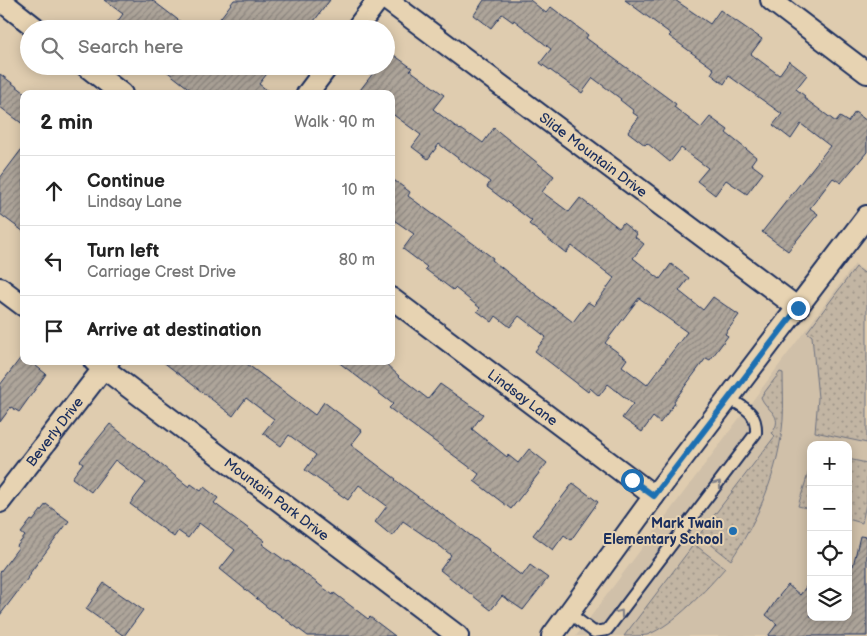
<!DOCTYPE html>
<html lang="en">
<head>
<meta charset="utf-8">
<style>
	:root { --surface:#fff; --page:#f6f6f6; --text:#222; --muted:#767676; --line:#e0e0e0 }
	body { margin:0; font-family:"Balsamiq Sans",sans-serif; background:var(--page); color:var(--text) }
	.controls { position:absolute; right:15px; bottom:15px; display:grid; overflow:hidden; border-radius:10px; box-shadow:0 2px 12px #0003 }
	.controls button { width:45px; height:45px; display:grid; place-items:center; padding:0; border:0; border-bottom:1px solid var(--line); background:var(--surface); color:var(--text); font:25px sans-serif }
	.stop { position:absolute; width:15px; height:15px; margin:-11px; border:4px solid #1f6fb2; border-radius:50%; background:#fff }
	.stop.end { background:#1f6fb2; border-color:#fff; box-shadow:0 1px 5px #0008 }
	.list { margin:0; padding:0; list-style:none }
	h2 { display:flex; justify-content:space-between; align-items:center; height:65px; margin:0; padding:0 20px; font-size:21px }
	h2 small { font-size:16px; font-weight:400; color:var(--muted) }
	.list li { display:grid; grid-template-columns:32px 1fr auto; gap:15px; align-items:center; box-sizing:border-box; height:70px; padding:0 20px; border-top:1px solid var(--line) }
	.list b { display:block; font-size:19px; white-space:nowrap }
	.list p { margin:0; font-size:16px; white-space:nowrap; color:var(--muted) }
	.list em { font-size:16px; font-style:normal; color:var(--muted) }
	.icon { flex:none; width:28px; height:28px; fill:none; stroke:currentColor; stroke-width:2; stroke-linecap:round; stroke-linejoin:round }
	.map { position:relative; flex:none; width:867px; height:636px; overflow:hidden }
	.search { position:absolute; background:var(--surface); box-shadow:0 2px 12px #0003; left:20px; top:20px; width:375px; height:55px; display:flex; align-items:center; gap:12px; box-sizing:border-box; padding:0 18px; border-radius:28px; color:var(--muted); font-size:19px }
	.panel { position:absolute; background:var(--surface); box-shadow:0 2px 12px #0003; left:20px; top:90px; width:375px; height:275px; border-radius:10px }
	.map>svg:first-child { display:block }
</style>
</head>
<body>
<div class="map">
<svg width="867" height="636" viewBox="0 0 867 636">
	<defs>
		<pattern id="grass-dots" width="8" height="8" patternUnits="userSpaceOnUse" patternTransform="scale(1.25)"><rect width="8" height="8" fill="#c2b5a3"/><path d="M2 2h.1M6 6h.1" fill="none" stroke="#9d9488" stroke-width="1.8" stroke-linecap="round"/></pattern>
		<pattern id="building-hatch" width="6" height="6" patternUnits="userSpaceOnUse" patternTransform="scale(1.25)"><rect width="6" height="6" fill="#aea59a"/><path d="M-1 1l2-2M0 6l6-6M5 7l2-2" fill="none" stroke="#8d8781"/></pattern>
	</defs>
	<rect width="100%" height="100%" fill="#dfccaf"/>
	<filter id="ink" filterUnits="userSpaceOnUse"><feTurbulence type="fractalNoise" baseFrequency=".02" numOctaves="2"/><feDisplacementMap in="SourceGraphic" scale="10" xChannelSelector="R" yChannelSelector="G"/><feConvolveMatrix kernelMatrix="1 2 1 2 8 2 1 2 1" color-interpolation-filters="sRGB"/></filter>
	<g filter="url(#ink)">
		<path fill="#d0c0a9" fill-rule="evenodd" d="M855,264l12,9v363h-291zM811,445h37v172h-37z"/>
		<path fill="url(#grass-dots)" stroke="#6e7280" d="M856,267l11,8v168l-52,-11 3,-34 -6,-62 -5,-4z
			M780,372l3,1c0,16 1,32 0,47 -4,50 -24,98 -52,140l-32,-25 76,-99 -3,-3c13,-18 -6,-22 -11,-36z
			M848,459l19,4v36l-5,24 -14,-4z
			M811,464v45l-13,-3z
			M694,544l31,24c-18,21 -51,57 -78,67 -6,1 -16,1 -23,1z"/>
		<path fill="url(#building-hatch)" stroke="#1b2f5e" fill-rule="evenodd" d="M104,0h48l38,29h-78l11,-15z
			M234,0h96l-22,29h-96z
			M484,0h46l16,13 5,-6 37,28 -2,3 90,66 -2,3 27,21 9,-11 18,13 -2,3 30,24 -5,7 12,9 -16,21 -21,-14 -11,15 -18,-14 11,-13 -27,-20 -11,14 -23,-19 -2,2 -17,-13 11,-15 -6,-4 1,-2 -14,-11 1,-1 -28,-21 -11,15 -42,-30 11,-14 -37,-29 -1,2 -11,-8 -11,14 -17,-13z
			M625,0h50l35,24 10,-14 42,29 -11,15 28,21 10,-14 18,14 -11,14 9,7 -1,2 32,24 4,-5 8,5 7,-10 12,9v31l-26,31 -8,-5 -23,30 8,6 -30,37 -26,-19 68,-86 -29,-22 -10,15 -18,-14 9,-11 -53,-38 -5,8 -13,-10 3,-5 -45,-33 2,-2z
			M391,53l21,15 -2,2 34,25 -11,14 27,21 1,-1 10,7 1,-1 11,8 11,-15 60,48 -12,16 27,20 11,-14 39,30 4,-5 14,11 -2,3 9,7 -11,14 27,21 11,-15 18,14 -10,13 24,19 10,-13 26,18 -14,19 3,2 -18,24 -4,-2 -32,43 1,2 -15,20 -7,-6 -11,15 -20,-14 11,-14 -25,-20 -9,12 -9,-8 -2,4 -53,-41 11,-14 -27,-21 -9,11 -14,-11 -4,6 -15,-11 3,-3 -25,-20 -2,2 -28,-21 2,-2 -24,-18 11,-15 -23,-16v-40l19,14 -2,4 85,62 -1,2 29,23 52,39 15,-20 6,4 20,-28 -42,-32 -6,7 -37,-29 3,-3 -45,-34 3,-5 -51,-38 -11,15 -16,-12 9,-12 -30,-22v-19h-34l17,-22 1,1 6,-7h5v-7zM639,298l48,34 -40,53 -25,-19 5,-7 -22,-16z
			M160,66h113l-14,18 13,10h-76z
			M0,74l24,18v33l-24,-18z
			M24,146v86l-24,-18v-36z
			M22,356l2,5h6l16,13 -27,38 -8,-5 -11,15v-37z
			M162,361h81l72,54 9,-13 38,29 -11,14 45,34 -1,1 94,69 -1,1 34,26 8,-11 18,13 -25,32 -21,-14 -11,14 -51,-40 11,-15 -10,-8 -38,-26 -11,15 -17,-14 12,-16 -28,-21 -11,15 -43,-30 11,-15 -27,-20 -8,11 -18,-13 11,-14 -28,-21 -13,18z
			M337,361h46l18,17 27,21 12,-15 43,30 -11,15 35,28 1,-2 10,8 11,-14 18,14 -36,46 -37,-28 5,-7 -90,-66 4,-4z
			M110,424l79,63 2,-3 10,7 3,-4 14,11 -4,5 51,38 -3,3 25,18 1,-1 45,34 1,-2 34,26 2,-2 25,19h-87l-35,-26 -1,1 -52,-42 15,-19 -36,-27 -11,15 -10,-7 -4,6 -44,-33 16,-21 -31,-23 -24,32 -19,-14 11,-15 -3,-2z
			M573,483l25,19 -27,38 -7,-5 -11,15 -20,-15z
			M46,504l23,17 -39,52 1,1 -31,41v-43l18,-24 -1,-2 8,-10 -4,-3 10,-13 2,1z
			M860,536l7,1v99h-99l9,-12 -11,-9 13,-19 9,-11 12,10 11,-15v37h37v-52l5,1z
			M104,583l39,27 -19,26 -38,-27z"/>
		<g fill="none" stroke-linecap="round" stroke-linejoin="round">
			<g stroke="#1b2f5e" stroke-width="14">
				<path id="lane" d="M569,613l25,19 13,-2 149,-197c1,-22 -11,-24 -27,-35"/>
			</g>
			<g stroke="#1b2f5e" stroke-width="24">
				<g id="street">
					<path d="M0,0l37,29"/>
					<path id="s1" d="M387,0l411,308"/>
					<path d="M771,0l96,73"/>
					<path d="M356,29l22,-29"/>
					<path d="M86,66l36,28"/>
					<path d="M307,94l21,-28"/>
					<path d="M0,288l24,18"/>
					<path id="s2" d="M391,298l263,198"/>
					<path id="s3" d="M94,361l364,275"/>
					<path id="s4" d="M0,502l109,-141"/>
					<path d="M552,636l102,-140 213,-280"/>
				</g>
			</g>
			<use href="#lane" stroke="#e7d3b2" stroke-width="10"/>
			<use href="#street" stroke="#e7d3b2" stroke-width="20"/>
		</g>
		<defs><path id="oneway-chevron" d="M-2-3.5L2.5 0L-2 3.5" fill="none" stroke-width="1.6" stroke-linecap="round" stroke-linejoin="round" transform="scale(1.25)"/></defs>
		<g stroke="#818188">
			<use href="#oneway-chevron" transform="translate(718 484) rotate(-53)"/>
			<use href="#oneway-chevron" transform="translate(620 613) rotate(-53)"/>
		</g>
	</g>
	<g fill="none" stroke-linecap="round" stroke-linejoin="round" filter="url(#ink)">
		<path stroke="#1f6fb2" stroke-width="6" d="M632,480l22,16 144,-188"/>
	</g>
	<circle fill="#1f6fb2" stroke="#e7d3b2" stroke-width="2" cx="733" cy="531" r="5"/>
	<g text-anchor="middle" stroke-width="4" stroke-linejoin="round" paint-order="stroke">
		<g font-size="14" fill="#1b2f5e" stroke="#e7d3b2">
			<text dy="5" stroke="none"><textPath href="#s1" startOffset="258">Slide Mountain Drive</textPath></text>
			<text dy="5" stroke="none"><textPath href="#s2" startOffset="165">Lindsay Lane</textPath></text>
			<text dy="5" stroke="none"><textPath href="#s4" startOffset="89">Beverly Drive</textPath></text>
			<text dy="5" stroke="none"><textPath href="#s3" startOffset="229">Mountain Park Drive</textPath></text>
		</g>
		<g font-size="14" font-weight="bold" fill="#1b2f5e" stroke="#e7d3b2" text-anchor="end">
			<text x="723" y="528">Mark Twain<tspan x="723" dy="16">Elementary School</tspan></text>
		</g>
	</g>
</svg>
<div class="controls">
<button>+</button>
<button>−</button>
<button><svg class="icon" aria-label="locate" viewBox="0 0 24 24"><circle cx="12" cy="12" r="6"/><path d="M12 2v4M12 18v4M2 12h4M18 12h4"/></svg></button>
<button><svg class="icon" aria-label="layers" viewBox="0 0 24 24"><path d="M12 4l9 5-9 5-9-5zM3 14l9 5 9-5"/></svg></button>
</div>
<div class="stop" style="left:632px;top:480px"></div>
<div class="stop end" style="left:798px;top:308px"></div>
<div class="search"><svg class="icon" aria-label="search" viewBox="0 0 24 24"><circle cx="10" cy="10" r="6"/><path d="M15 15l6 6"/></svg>Search here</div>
<section class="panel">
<h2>2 min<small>Walk · 90 m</small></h2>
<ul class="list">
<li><svg class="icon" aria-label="ahead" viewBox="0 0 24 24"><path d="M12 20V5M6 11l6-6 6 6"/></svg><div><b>Continue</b><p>Lindsay Lane</p></div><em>10 m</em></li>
<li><svg class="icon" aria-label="left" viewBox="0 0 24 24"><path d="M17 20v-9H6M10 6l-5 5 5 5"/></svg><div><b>Turn left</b><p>Carriage Crest Drive</p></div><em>80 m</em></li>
<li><svg class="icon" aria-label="arrive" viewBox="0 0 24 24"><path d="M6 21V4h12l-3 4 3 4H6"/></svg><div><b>Arrive at destination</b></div></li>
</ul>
</section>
</div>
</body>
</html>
